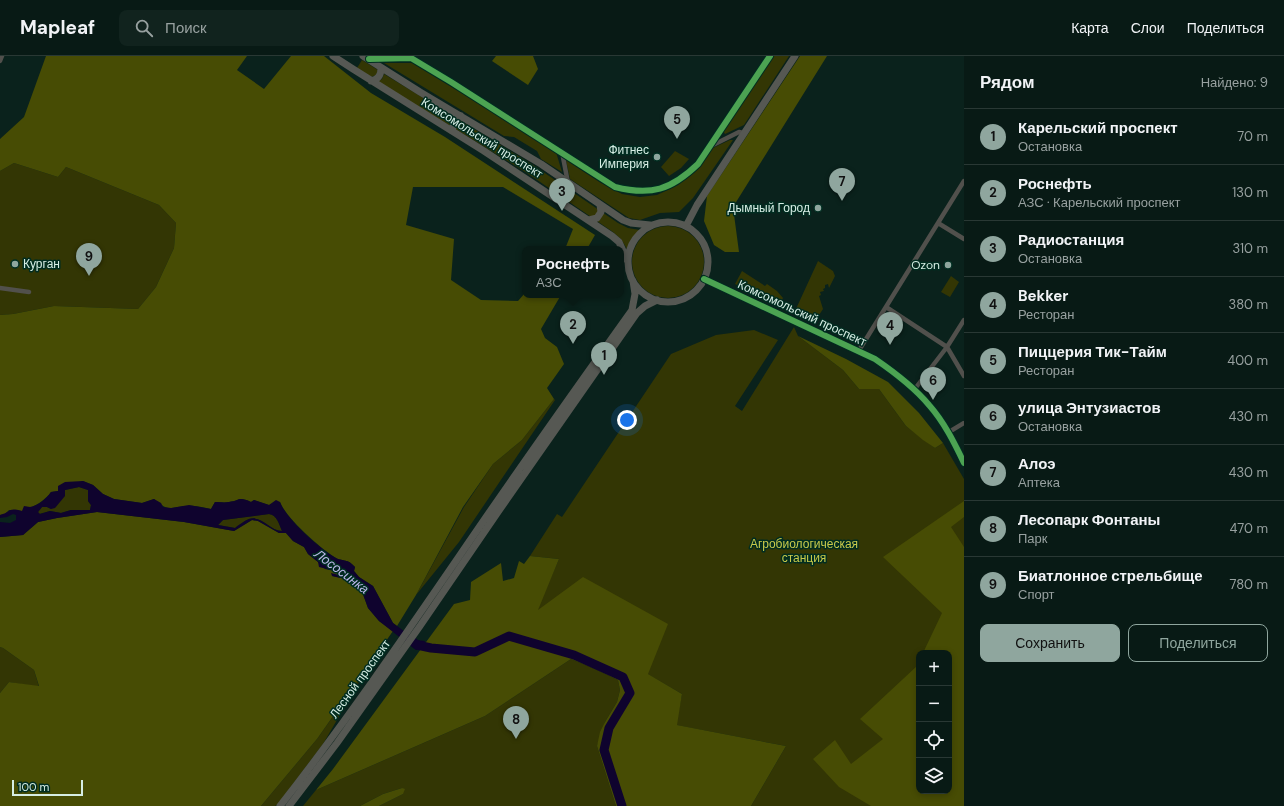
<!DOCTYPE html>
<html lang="ru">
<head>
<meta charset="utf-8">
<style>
	:root { --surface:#081a15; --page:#11231e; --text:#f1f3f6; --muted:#98a1a0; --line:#293834; --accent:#8fa69e }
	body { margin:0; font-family:"DM Sans",sans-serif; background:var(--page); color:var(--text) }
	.controls { position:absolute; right:12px; bottom:12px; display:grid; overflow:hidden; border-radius:8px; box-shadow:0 2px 6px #0003 }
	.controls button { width:36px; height:36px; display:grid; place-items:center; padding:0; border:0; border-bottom:1px solid var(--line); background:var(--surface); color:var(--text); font:20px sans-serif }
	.scale { position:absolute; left:12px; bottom:10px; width:71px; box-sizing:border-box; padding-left:4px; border:2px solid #d6ede4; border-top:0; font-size:11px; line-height:14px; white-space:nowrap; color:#d6ede4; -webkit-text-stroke:3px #002d21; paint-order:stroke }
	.you { position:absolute; left:627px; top:364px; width:14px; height:14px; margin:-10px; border:3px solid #fff; border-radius:50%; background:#1a73e8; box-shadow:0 0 0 6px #1a73e833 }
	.badge { display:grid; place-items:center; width:26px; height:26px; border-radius:50%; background:var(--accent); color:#111; font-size:13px; font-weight:700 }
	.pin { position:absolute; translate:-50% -33px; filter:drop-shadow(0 1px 2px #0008) }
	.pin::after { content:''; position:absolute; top:21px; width:14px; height:12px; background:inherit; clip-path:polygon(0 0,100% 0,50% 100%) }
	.popup { position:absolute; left:522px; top:190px; width:102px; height:52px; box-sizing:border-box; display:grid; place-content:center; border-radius:8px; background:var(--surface); filter:drop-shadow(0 1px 3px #0005); font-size:13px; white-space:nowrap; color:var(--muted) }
	.popup b { font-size:15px; color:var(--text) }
	.popup::after { content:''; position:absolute; left:50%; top:100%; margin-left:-8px; border:8px solid transparent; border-top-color:var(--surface) }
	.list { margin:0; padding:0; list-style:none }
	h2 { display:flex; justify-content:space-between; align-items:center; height:52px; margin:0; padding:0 16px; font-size:17px }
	h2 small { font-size:13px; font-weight:400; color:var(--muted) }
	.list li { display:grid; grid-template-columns:26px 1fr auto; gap:12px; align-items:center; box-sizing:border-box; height:56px; padding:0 16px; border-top:1px solid var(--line) }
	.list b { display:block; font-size:15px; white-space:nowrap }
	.list p { margin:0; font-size:13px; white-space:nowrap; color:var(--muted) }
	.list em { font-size:13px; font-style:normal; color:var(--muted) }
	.actions { display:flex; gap:8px; padding:12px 16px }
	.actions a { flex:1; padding:9px 0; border:1px solid var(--accent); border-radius:8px; text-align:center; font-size:14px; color:var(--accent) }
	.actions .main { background:var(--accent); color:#111 }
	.icon { flex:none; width:22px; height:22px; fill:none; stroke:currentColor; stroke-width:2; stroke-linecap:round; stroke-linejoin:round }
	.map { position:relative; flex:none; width:964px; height:750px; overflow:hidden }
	header { display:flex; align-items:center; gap:24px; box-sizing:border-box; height:56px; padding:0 20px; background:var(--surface); border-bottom:1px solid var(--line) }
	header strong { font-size:19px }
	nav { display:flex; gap:22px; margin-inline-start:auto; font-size:14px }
	.search { width:280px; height:36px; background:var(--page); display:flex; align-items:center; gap:10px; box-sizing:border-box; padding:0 14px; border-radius:8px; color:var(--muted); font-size:15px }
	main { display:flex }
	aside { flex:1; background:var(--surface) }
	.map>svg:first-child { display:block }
</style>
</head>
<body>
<header>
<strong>Mapleaf</strong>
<div class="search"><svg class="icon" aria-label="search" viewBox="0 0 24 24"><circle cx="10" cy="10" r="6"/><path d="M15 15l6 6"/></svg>Поиск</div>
<nav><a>Карта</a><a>Слои</a><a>Поделиться</a></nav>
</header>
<main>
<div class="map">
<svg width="964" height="750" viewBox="0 0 964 750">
	<rect width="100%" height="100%" fill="#0a221c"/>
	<path fill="#333604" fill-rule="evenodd" d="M774,0h15l-45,69 -19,9 -2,-3z
		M362,4l16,10 -2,5 -5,2 -14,-9z
		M384,7h29l143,89 6,20 -21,-13 -4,-8 -23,-14 -10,-1z
		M384,18l149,91 85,58 10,5 12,2 -8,8 -5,11 -6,-10 -8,-7 -86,-59 -78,-48 -72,-43 5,-3z
		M730,84h3l-40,58 -14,14 -19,1 -20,7 -11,-2 -59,-39 -4,-19 35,23 21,11 18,3 17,-2 21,-10 19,-16 16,-21z
		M675,95l14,8 -8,9 -12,8 -8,-9z
		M14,107l44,14 8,-10 93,38 17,18 -2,25 -18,39 -18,22 -84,-3 -41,8 -13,1v-144z
		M632 206a36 36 0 1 1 72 0a36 36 0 1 1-72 0Z
		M818,205l15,10 2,5 -6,12 -1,-4 -3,1v3l-2,1 1,2 -4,1 1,3 -2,1 4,13 -6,9 -2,1 -20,-8z
		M742,215l23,15 2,-2 10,7 6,7 -3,6 -45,-20z
		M951,220l8,6 -9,15 -9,-5z
		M794,271l4,9 45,34 16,19h20l27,37 29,22 8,-5 21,36v327h-213l35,-60 -110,-21 6,-31 -145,-84 22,-51 -29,-3 27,-42 5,3 109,-163 45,-19 38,-5 24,10 -43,66 7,5zM919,597h30v138h-30z
		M554,343l1,1 -96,142 -43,53 48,-88 29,-43 29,-24z
		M79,431l9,3v11l3,4 -1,5h-19l-10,3 -11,-2 -11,3 -1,-2 4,-5h5l4,2 14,-19z
		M269,458c8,1 10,10 13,17 -12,0 -20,-16 -33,-12 -5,2 -10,6 -14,9l-17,-3 5,-5z
		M0,591l3,1 31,22 5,17 -30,-5 -9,11z
		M571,603l24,10 23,11 2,10 -3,12 -12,20 -8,24 19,60h-237l24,-12 -1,-6 -19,6 -23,12h-57l13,-16 169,-74z
		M366,614l-43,74 -45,60 -3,2h-14l56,-67z"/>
	<path fill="#474c04" d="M46,0h201l-10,14 27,19 27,-33h33l47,37 74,44 150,98 -8,14h-22l8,-20 -70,-42h-90l-7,38 48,14 -3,41 30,20 37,1 7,-8v2h36l-20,34 4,9 12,9 7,17 -17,24 7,11 -32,41 -29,24 -30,43 -47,88 -19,31 -4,-3 -20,-37 -14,-9 -5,-6 1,-4c-8,-9 -11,-5 -19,-9 -15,-9 -50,-40 -56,-56l-11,3 -15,-5 -3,2c-13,-6 -11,-1 -22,0 -5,1 -10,0 -14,0l-4,7c-7,-1 -15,-4 -22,-3 -19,0 -18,8 -35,-7l-12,4 -28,-4 -11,-5 -10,-9 -10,-4 -25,10 -7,1c-5,8 -20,17 -29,19 -4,0 -9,-1 -13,-1l-4,4 -5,1v-200l13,-1 41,-8 84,3 18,-22 18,-39 2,-25 -17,-18 -93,-38 -8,10 -44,-14 -14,8v-32l24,-22z
		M496,0h37l5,13 -10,16 -36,-24z
		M800,0h27l-94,151 6,45h-14l-11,-7 -10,-24 3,-25z
		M798,280l48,23 42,23 31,31 24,30 -8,5 -12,-8 -17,-14 -27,-37h-20l-16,-19z
		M964,445v16l-13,10 13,20v259h-93l-32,-19 -26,-28 22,-19 16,24 32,-25 -23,-20 57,-53 2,-4v129h30v-138h-26l19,-40 -59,-56z
		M97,456l87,10 50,9 18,-11 6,1 21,12h7l7,8 11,6 4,7 10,8 7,7 14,3 1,3 -8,1 18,4 3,3 7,3 8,22 11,13 14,10 -76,108 -56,67h-261v-113l9,-11 30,4 -5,-16 -31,-22 -3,-1v-110l23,-2 15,-13 19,-4z
		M530,500l29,3 -21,51 45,-33 85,47 -20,50 34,20 -5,31 109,21 -35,60h-135l-19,-60 3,-14 5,-10 12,-20 3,-12 -2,-10 -23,-11 -24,-10 -86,57 -169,74 17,-21 121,-165 16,-4 1,-18 30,-19 2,18 11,-3 5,-17 5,3z
		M402,732l3,1 -2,5 -24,12h-19l23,-12z"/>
	<path fill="#0f032e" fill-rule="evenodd" d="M83,425l10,4 10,9 11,5 28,4 12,-4 7,4 2,4 8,1 18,-3 22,4 4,-7c4,0 9,1 14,0 11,-1 9,-6 22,0l3,-2 15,5 7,-5 4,2c6,17 40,47 56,56 8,4 11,0 19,9l-1,4 5,6 14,9 20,37 23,17 9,1 -5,7 -4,2 -37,-29 -11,-13 -8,-22 -7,-3 -3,-3 -18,-4 -1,-3 8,2v-3l-20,-5 -1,-5 -10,-8 -4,-7 -11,-6 -7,-8h-7l-21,-12 -6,-1 -18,11 -50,-9 -87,-10 -40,6 -19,4 -15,13 -23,2v-15l10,1 6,-3v-5l-3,-1 -6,3 -7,1v-3c12,-3 7,-8 22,-4l2,-5c0,0 6,1 6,1 8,-1 17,-9 21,-15l7,-1v-5l7,-4zM79,431l9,3v11l3,4 -1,5h-19l-10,3 -11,-2 -10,3 -2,-2 4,-5h5l4,2 4,-1 10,-12v-6zM269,458c8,1 10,10 13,17 -12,0 -20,-16 -33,-12 -5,2 -10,6 -14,9l-17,-3 5,-5z"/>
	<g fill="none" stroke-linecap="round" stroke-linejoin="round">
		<path stroke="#0f032e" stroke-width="9" d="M412,585l5,4 14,3 44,4 34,-16 65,19 49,22 7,16 -21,35 -5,22 18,56"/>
		<path stroke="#51504c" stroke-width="4.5" d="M370,3l41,-1 40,24 164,105c36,9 56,3 83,-23l72,-108
			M0,5l2,-5
			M709,91l30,-15 4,1
			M562,96l6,31
			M938,167l26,16
			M0,232l29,4
			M886,251l61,40 17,29
			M858,296l106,-171
			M914,334l33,-43 17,-27
			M949,376l15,-9"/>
		<path stroke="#5c5955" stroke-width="6" d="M704,223l171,80c19,13 39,28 54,46 15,17 25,37 35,58"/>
		<path stroke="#565853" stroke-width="7" d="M333,0l20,13 131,82 128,85 7,6 9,20
			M363,0l57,36 121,72 82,56 8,3 19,2
			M371,25c7,-2 10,-5 10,-13
			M452,75l2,-9 7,-6
			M589,164l8,-2 4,-6 -1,-7
			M628 206a40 40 0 1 1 80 0a40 40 0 1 1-80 0Z
			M686,170l11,-21 98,-149
			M280,750c72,-92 138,-190 204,-286 49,-71 98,-140 148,-210l3,-16 -2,-13
			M289,750l48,-63 83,-117 78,-114 139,-199 8,-7 12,-6"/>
		<g stroke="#002d21" stroke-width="8">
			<path id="cycleway" d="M369,3l42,-1 40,24 164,105c36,9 56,3 83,-23l72,-108
				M704,223l171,80c19,13 39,28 54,46 15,17 25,37 35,58"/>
		</g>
		<use href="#cycleway" stroke="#4ca352" stroke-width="6"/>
	</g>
	<g fill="#8fa69e" stroke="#002d21" stroke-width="1.5">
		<circle cx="657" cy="101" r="4"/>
		<circle cx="818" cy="152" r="4"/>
		<circle cx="15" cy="208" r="4"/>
		<circle cx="948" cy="209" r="4"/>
	</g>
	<g text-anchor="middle" stroke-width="3" stroke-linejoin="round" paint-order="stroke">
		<g font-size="12" fill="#d6ede4" stroke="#002d21">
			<text transform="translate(482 82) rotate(32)" y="4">Комсомольский проспект</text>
			<text transform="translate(802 257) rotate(25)" y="4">Комсомольский проспект</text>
			<text transform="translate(360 623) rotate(-54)" y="4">Лесной проспект</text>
		</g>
		<g font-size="12" fill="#d6ede4" stroke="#002d21" text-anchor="end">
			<text x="649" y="98">Фитнес<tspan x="649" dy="14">Империя</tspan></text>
			<text x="810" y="156">Дымный Город</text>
			<text x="23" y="212" text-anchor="start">Курган</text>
			<text x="940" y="213">Ozon</text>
		</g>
		<g font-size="12" fill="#c8ca4a" stroke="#002d21">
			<text x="804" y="492">Агробиологическая<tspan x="804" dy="14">станция</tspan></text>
		</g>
		<g font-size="13" font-style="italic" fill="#bdb7eb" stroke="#002d21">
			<text transform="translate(342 515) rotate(37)" y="5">Лососинка</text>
		</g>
	</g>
</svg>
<div class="controls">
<button>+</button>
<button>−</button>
<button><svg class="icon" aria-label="locate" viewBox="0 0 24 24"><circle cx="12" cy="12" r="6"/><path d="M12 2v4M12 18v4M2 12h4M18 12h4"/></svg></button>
<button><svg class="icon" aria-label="layers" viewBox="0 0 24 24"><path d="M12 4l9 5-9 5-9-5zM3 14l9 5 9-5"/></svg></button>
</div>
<div class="scale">100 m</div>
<div class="you"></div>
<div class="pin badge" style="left:604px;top:319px">1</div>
<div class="pin badge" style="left:573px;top:288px">2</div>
<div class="popup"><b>Роснефть</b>АЗС</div>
<div class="pin badge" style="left:562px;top:155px">3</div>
<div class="pin badge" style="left:890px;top:289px">4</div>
<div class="pin badge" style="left:677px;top:83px">5</div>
<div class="pin badge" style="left:933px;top:344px">6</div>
<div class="pin badge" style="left:842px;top:145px">7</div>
<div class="pin badge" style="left:516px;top:683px">8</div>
<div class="pin badge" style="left:89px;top:220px">9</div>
</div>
<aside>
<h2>Рядом<small>Найдено: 9</small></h2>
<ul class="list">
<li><span class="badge">1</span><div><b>Карельский проспект</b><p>Остановка</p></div><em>70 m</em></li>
<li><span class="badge">2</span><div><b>Роснефть</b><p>АЗС · Карельский проспект</p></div><em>130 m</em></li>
<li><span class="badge">3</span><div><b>Радиостанция</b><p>Остановка</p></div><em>310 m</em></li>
<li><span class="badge">4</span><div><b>Bekker</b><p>Ресторан</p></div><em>380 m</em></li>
<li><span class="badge">5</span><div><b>Пиццерия Тик-Тайм</b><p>Ресторан</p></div><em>400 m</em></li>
<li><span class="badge">6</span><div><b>улица Энтузиастов</b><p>Остановка</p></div><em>430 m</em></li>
<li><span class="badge">7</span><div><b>Алоэ</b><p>Аптека</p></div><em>430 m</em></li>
<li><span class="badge">8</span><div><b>Лесопарк Фонтаны</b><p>Парк</p></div><em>470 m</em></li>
<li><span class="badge">9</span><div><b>Биатлонное стрельбище</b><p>Спорт</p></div><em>780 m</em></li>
</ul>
<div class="actions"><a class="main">Сохранить</a><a>Поделиться</a></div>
</aside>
</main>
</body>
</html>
